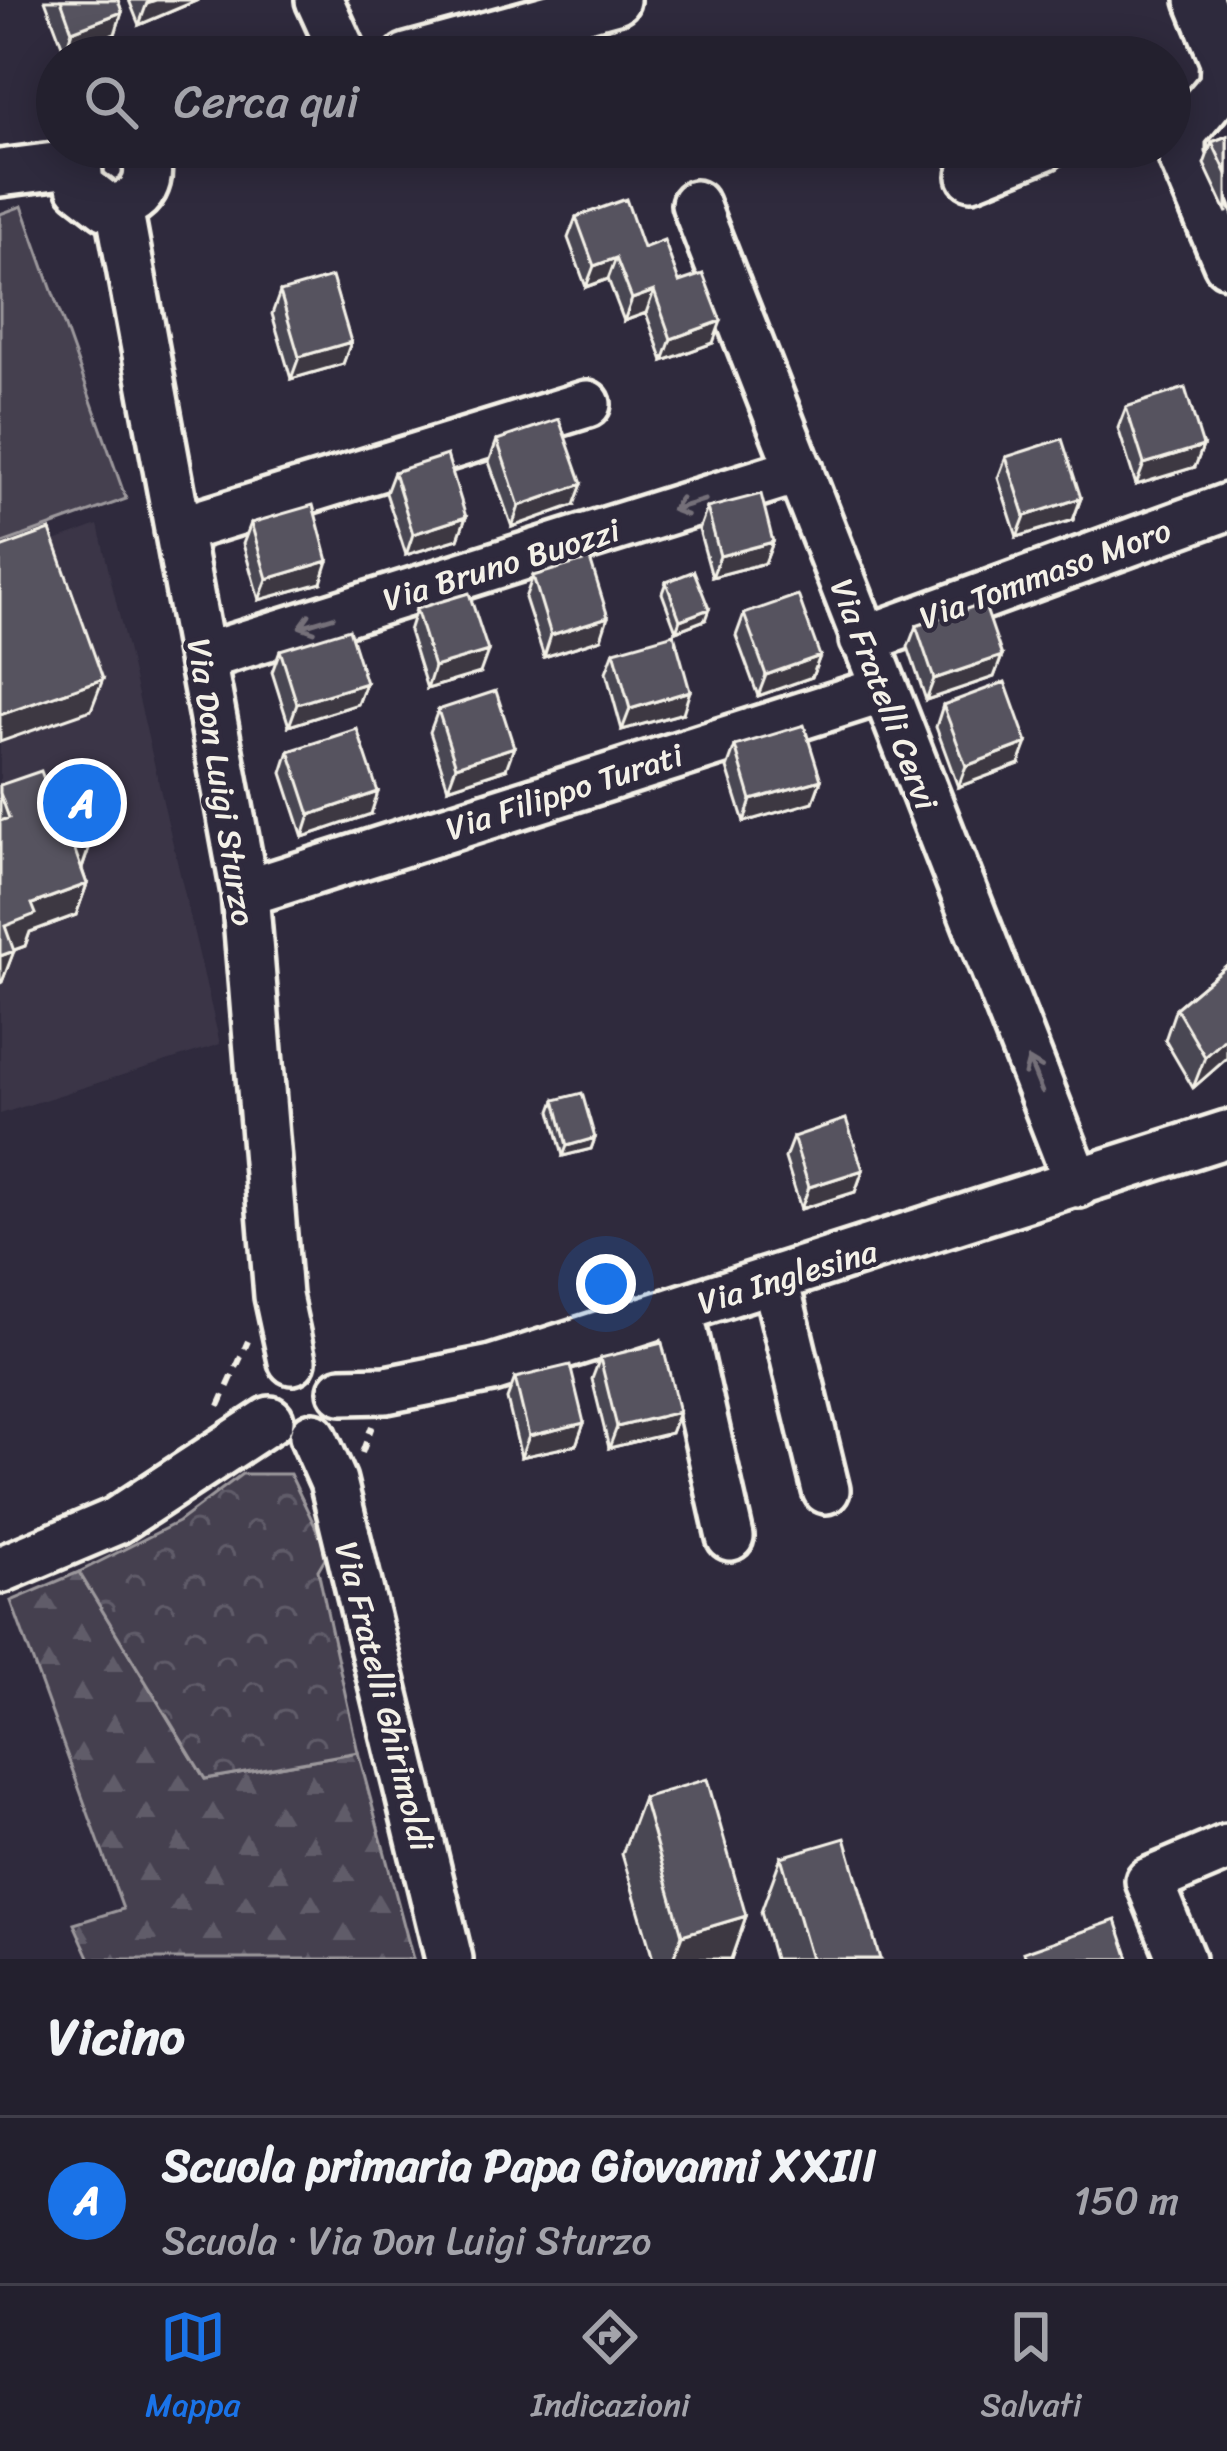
<!DOCTYPE html>
<html lang="it">
<head>
<meta charset="utf-8">
<style>
	:root { --surface:#23202e; --page:#2b2836; --text:#f1f3f6; --muted:#a3a3aa; --line:#403e4a; --accent:#1a73e8 }
	body { margin:0; font-family:Sriracha,sans-serif; background:var(--page); color:var(--text) }
	.you { position:absolute; left:606px; top:1284px; width:42px; height:42px; margin:-30px; border:9px solid #fff; border-radius:50%; background:#1a73e8; box-shadow:0 0 0 18px #1a73e833 }
	.badge { display:grid; place-items:center; width:78px; height:78px; border-radius:50%; background:var(--accent); color:#fff; font-size:39px; font-weight:700 }
	.pin { position:absolute; translate:-50% -50%; border:6px solid #fff; box-shadow:0 3px 12px #0006 }
	.list { margin:0; padding:0; list-style:none }
	h2 { display:flex; justify-content:space-between; align-items:center; height:156px; margin:0; padding:0 48px; font-size:51px }
	h2 small { font-size:39px; font-weight:400; color:var(--muted) }
	.list li { display:grid; grid-template-columns:78px 1fr auto; gap:36px; align-items:center; box-sizing:border-box; height:168px; padding:0 48px; border-top:3px solid var(--line) }
	.list b { display:block; font-size:45px; white-space:nowrap }
	.list p { margin:0; font-size:39px; white-space:nowrap; color:var(--muted) }
	.list em { font-size:39px; font-style:normal; color:var(--muted) }
	.icon { flex:none; width:66px; height:66px; fill:none; stroke:currentColor; stroke-width:2; stroke-linecap:round; stroke-linejoin:round }
	.map { position:relative; flex:none; width:1227px; height:1959px; overflow:hidden }
	.search { position:absolute; background:var(--surface); box-shadow:0 6px 30px #0003; left:36px; right:36px; top:36px; height:132px; display:flex; align-items:center; gap:30px; box-sizing:border-box; padding:0 42px; border-radius:66px; color:var(--muted); font-size:45px }
	.sheet { height:324px; background:var(--surface) }
	nav { display:flex; justify-content:space-around; align-items:center; box-sizing:border-box; height:168px; border-top:3px solid var(--line); background:var(--surface); font-size:33px; color:var(--muted) }
	nav a { display:grid; justify-items:center; gap:6px }
	nav .on { color:var(--accent) }
	.map>svg:first-child { display:block }
</style>
</head>
<body>
<div class="map">
<svg width="1227" height="1959" viewBox="0 0 1227 1959">
	<defs>
		<pattern id="forest-firs" width="22" height="20" patternUnits="userSpaceOnUse" patternTransform="scale(3)"><rect width="22" height="20" fill="#454050"/><path d="M5 1l3.5 6h-7zM16 11l3.5 6h-7z" fill="#605c69"/></pattern>
		<pattern id="park-crowns" width="20" height="18" patternUnits="userSpaceOnUse" patternTransform="scale(3)"><rect width="20" height="18" fill="#454050"/><path d="M2 6a3 3 0 1 1 6 0M12 15a3 3 0 1 1 6 0" fill="none" stroke="#605c69"/></pattern>
	</defs>
	<rect width="100%" height="100%" fill="#2f2a3d"/>
	<filter id="ink" filterUnits="userSpaceOnUse"><feTurbulence type="fractalNoise" baseFrequency=".00833" numOctaves="2"/><feDisplacementMap in="SourceGraphic" scale="24" xChannelSelector="R" yChannelSelector="G"/><feConvolveMatrix kernelMatrix="1 2 1 2 8 2 1 2 1" color-interpolation-filters="sRGB"/></filter>
	<g filter="url(#ink)">
		<path fill="#3b3647" d="M98,525l122,519 -220,70v-553z"/>
		<path fill="url(#forest-firs)" stroke="#9c989c" stroke-width="3" d="M79,1572l126,207 153,-27 55,207h-323l-16,-35 49,-15 -112,-308z"/>
		<path fill="url(#park-crowns)" stroke="#9c989c" stroke-width="3" d="M242,1474h48l38,79 -10,17 40,182 -153,27 -126,-207 99,-50z"/>
		<path fill="#454050" stroke="#9c989c" stroke-width="3" d="M22,206l104,293 -126,45v-330z"/>
		<g fill="none" stroke-linecap="round" stroke-linejoin="round">
			<g stroke="#f4f1e8" stroke-width="54">
				<path id="minor" d="M319,0l26,57
					M1199,0l25,61 -1,24 -41,49v23l45,106
					M407,57l209,-57
					M87,147l-9,16 2,23 27,21c35,0 52,-31 32,-60
					M0,173l78,-10
					M971,176l73,-29
					M695,204l383,980
					M119,207l126,686 33,403 14,65
					M178,530l409,-126
					M863,640l364,-133
					M203,657l597,-187
					M245,893l638,-203
					M775,1280l51,210
					M679,1310l51,227
					M342,1391l44,-1 106,-21 735,-235
					M313,1436l20,45 116,478
					M0,1570l116,-49 154,-101
					M1181,1959l-32,-78 78,-33"/>
			</g>
			<path stroke="#f4f1e8" stroke-width="6" stroke-dasharray="12 9" stroke-linecap="butt" d="M219,1406l29,-65
				M362,1453l10,-27"/>
			<use href="#minor" stroke="#2f2a3d" stroke-width="45"/>
		</g>
		<path fill="#4a4752" stroke="#f4f1e8" stroke-width="3" d="M45,0h73l4,12 -7,22 -50,19z
			M129,0h69l-59,25z
			M1227,136v77l-23,-49 8,-22z
			M576,217l67,31 36,34 34,61 -50,18 -17,-48 -22,8 -16,-42 -22,8 -18,-49z
			M280,292l71,50 -8,22 -52,15 -19,-65z
			M1126,407l77,39 -8,21 -59,18 -18,-57z
			M497,440l77,65 -62,22 -23,-65z
			M1006,457l75,41 -8,22 -56,17 -19,-59z
			M394,472l72,45 -8,22 -52,16 -20,-62z
			M707,508l66,34 -8,21 -53,14 -13,-47z
			M251,523l70,60 -62,17 -16,-56z
			M533,576l68,63 -57,18 -19,-59z
			M666,582l39,38 -29,11 -14,-38z
			M416,609l64,64 -53,16 -18,-58z
			M744,614l76,42 -8,21 -54,19 -22,-60z
			M916,626l86,30 -8,21 -68,23 -18,-53z
			M280,650l86,33 -8,21 -69,22 -17,-54z
			M614,651l69,62 -61,17 -16,-58z
			M943,705l76,59 -61,23 -22,-60z
			M438,710l68,59 -58,19 -18,-56z
			M735,746l86,34 -8,22 -69,20 -17,-54z
			M289,751l82,63 -68,23 -21,-64z
			M0,785l47,2 44,55 -9,27 5,15 -11,31 -46,17 -5,14 -11,4 -12,32 -2,1z
			M1227,965v93l-34,30 -28,-48 11,-32z
			M555,1100l40,38 -4,11 -28,7 -12,-45z
			M793,1137l70,33 -8,22 -54,17 -16,-51z
			M600,1358l79,54 -8,21 -62,15 -17,-69z
			M515,1378l69,45 -8,22 -55,12 -14,-58z
			M643,1798l103,118 -15,43h-78l-31,-105z
			M781,1857l99,102h-106l-13,-47z"/>
		<path fill="#3c3942" stroke="#f4f1e8" stroke-width="3" d="M156,0h42l-59,25 8,-22z
			M122,12l-7,22 -50,19 7,-22z
			M616,258l-8,21 -22,8 8,-21z
			M654,291l-8,22 -22,8 8,-22z
			M721,321l-8,22 -50,18 8,-22z
			M351,342l-8,22 -52,15 8,-22z
			M1203,446l-8,21 -59,18 8,-21z
			M582,484l-8,21 -62,22 7,-21z
			M1081,498l-8,22 -56,17 8,-21z
			M466,517l-8,22 -52,16 7,-21z
			M773,542l-8,21 -53,14 8,-21z
			M328,561l-7,22 -62,17 8,-21z
			M709,609l-4,11 -29,11 4,-11z
			M608,617l-7,22 -57,18 7,-22z
			M488,651l-8,22 -53,16 7,-22z
			M820,656l-8,21 -54,19 8,-21z
			M1002,656l-8,21 -68,23 8,-21z
			M103,679l-12,31 -91,32v-27z
			M366,683l-8,21 -69,22 8,-22z
			M690,691l-7,22 -61,17 8,-21z
			M1027,743l-8,21 -61,23 8,-21z
			M514,747l-8,22 -58,19 8,-22z
			M821,780l-8,22 -69,20 7,-22z
			M378,792l-7,22 -68,23 7,-22z
			M91,842l-11,32 -6,-26z
			M87,884l-11,31 -46,17 -5,14 -25,9 5,-29 27,-22z
			M14,951l-12,31 -2,1v-27z
			M1227,1037v21l-34,30 12,-31z
			M595,1138l-4,11 -28,7 4,-10z
			M863,1170l-8,22 -54,17 8,-22z
			M679,1412l-8,21 -62,15 8,-21z
			M584,1423l-8,22 -55,12 8,-21z
			M746,1916l-15,43h-58l9,-24z"/>
		<path fill="#56525f" stroke="#f4f1e8" stroke-width="3" d="M61,0h57l4,12 -50,19z
			M1227,136v38l-15,-32z
			M626,199l17,49 21,-8 15,42 24,-8 18,47 -50,18 -17,-48 -22,8 -16,-41 -22,8 -18,-49z
			M332,277l19,65 -52,15 -19,-65z
			M1185,388l18,58 -59,18 -18,-57z
			M559,419l23,65 -63,22 -22,-66z
			M1062,439l19,59 -56,18 -19,-59z
			M447,455l19,62 -53,17 -19,-62z
			M761,494l12,48 -53,14 -13,-48z
			M313,505l15,56 -61,18 -16,-56z
			M50,530l53,149 -103,36v-167z
			M590,559l18,58 -57,18 -18,-59z
			M694,571l15,38 -29,11 -14,-38z
			M469,593l19,58 -54,16 -18,-58z
			M798,595l22,61 -54,19 -22,-61z
			M984,603l18,53 -68,23 -18,-53z
			M349,629l17,54 -69,21 -17,-54z
			M674,634l16,57 -60,18 -16,-58z
			M1005,682l22,61 -61,23 -23,-61z
			M496,691l18,56 -58,19 -18,-56z
			M804,725l17,55 -70,20 -16,-54z
			M357,729l21,63 -68,23 -21,-64z
			M41,771l6,16 22,-7 22,62 -17,6 13,36 -55,20 4,10 -31,12 9,25 -14,5v-135l9,-3 -9,-25v-8z
			M1227,965v72l-22,20 -29,-49z
			M582,1093l13,45 -28,8 -12,-46z
			M846,1119l17,51 -54,17 -16,-50z
			M662,1343l17,69 -62,15 -17,-69z
			M570,1365l14,58 -55,13 -14,-58z
			M707,1779l39,137 -64,19 -39,-137z
			M845,1838l35,121h-69l-30,-102z
			M1116,1920l13,39h-103l-2,-7z"/>
		<defs><path id="oneway-shaft" d="M-6 0H5M1.5-3L5.5 0L1.5 3" fill="none" stroke-width="1.6" stroke-linecap="round" stroke-linejoin="round" transform="scale(3)"/></defs>
		<g stroke="#747079">
			<use href="#oneway-shaft" transform="translate(688 505) rotate(163)"/>
			<use href="#oneway-shaft" transform="translate(316 622) rotate(163)"/>
			<use href="#oneway-shaft" transform="translate(1035 1075) rotate(-112)"/>
		</g>
	</g>
	<g text-anchor="middle" stroke-width="9" stroke-linejoin="round" paint-order="stroke">
		<g font-size="33" fill="#f4f1e8" stroke="#2f2a3d">
			<text transform="translate(501 564) rotate(-17)" y="12">Via Bruno Buozzi</text>
			<text transform="translate(1045 573) rotate(-20)" y="12">Via Tommaso Moro</text>
			<text transform="translate(885 694) rotate(69)" y="12">Via Fratelli Cervi</text>
			<text transform="translate(222 782) rotate(81)" y="12">Via Don Luigi Sturzo</text>
			<text transform="translate(564 791) rotate(-18)" y="12">Via Filippo Turati</text>
			<text transform="translate(787 1276) rotate(-17)" y="12">Via Inglesina</text>
			<text transform="translate(385 1696) rotate(76)" y="12">Via Fratelli Ghirimoldi</text>
		</g>
	</g>
</svg>
<div class="you"></div>
<div class="pin badge" style="left:82px;top:803px">A</div>
<div class="search"><svg class="icon" aria-label="search" viewBox="0 0 24 24"><circle cx="10" cy="10" r="6"/><path d="M15 15l6 6"/></svg>Cerca qui</div>
</div>
<section class="sheet">
<h2>Vicino<small></small></h2>
<ul class="list">
<li><span class="badge">A</span><div><b>Scuola primaria Papa Giovanni XXIII</b><p>Scuola · Via Don Luigi Sturzo</p></div><em>150 m</em></li>
</ul>
</section>
<nav>
<a class="on"><svg class="icon" aria-label="map" viewBox="0 0 24 24"><path d="M3 6l6-2 6 2 6-2v14l-6 2-6-2-6 2zM9 4v14M15 6v14"/></svg>Mappa</a>
<a><svg class="icon" aria-label="directions" viewBox="0 0 24 24"><path d="M12 3l9 9-9 9-9-9zM9 14v-3h6M13 9l2 2-2 2"/></svg>Indicazioni</a>
<a><svg class="icon" aria-label="saved" viewBox="0 0 24 24"><path d="M7 4h10v16l-5-4-5 4z"/></svg>Salvati</a>
</nav>
</body>
</html>
